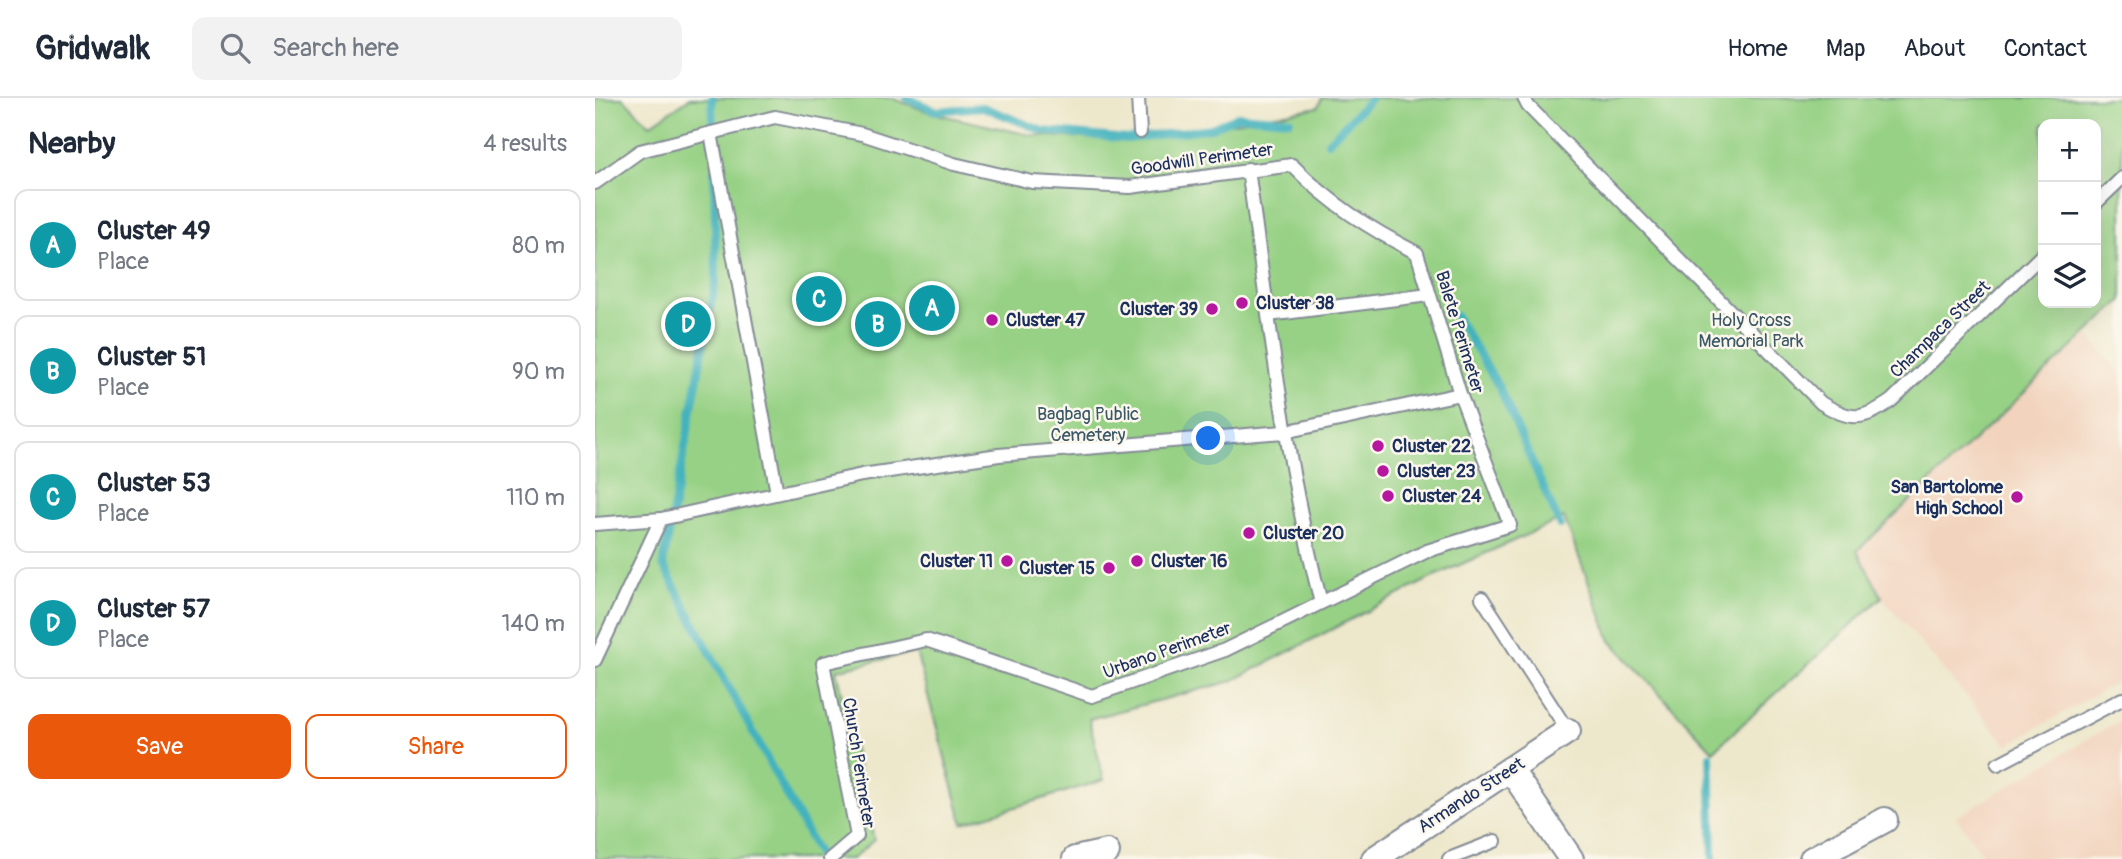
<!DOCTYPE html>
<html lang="en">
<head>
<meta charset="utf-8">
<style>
	:root { --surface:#fff; --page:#f2f2f3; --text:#1f2937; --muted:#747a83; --line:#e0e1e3; --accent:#ea580c }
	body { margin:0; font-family:Pangolin,sans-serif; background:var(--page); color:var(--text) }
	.controls { position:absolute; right:21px; top:21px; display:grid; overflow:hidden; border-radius:14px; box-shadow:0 7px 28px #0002 }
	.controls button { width:63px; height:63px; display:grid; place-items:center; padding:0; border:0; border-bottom:2px solid var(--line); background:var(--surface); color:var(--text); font:35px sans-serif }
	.you { position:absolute; left:614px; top:341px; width:24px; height:24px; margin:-18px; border:5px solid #fff; border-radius:50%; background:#1a73e8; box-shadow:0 0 0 10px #1a73e833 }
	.badge { display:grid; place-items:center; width:46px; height:46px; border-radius:50%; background:var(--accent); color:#fff; font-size:23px; font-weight:700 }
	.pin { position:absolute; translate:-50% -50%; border:4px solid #fff; box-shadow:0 2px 7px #0006 }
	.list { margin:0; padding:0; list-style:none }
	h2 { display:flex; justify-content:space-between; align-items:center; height:91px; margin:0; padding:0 28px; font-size:30px }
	h2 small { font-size:23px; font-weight:400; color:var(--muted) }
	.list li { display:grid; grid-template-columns:46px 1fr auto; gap:21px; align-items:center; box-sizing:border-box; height:112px; margin:0 14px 14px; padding:0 14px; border:2px solid var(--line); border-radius:14px }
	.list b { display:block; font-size:26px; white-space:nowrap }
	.list p { margin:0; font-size:23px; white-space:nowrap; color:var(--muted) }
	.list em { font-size:23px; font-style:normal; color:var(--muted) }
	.actions { display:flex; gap:14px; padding:21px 28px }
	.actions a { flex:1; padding:16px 0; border:2px solid var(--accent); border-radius:14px; text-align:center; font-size:24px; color:var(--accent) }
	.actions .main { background:var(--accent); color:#fff }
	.icon { flex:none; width:38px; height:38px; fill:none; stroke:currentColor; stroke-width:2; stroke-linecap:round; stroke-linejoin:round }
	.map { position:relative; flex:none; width:1527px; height:761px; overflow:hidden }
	header { display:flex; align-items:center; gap:42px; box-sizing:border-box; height:98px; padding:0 35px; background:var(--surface); border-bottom:2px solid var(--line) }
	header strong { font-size:33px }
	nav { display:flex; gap:38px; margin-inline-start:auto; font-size:24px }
	.search { width:490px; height:63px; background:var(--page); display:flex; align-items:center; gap:18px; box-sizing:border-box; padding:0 24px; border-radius:14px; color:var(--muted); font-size:26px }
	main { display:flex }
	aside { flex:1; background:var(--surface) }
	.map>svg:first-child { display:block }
</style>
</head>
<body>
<header>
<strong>Gridwalk</strong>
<div class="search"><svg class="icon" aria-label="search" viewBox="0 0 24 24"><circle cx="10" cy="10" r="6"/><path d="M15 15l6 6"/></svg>Search here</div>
<nav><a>Home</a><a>Map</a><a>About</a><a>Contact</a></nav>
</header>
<main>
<aside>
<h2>Nearby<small>4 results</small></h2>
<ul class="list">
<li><span class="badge" style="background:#0f9aa8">A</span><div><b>Cluster 49</b><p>Place</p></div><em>80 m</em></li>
<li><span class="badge" style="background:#0f9aa8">B</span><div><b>Cluster 51</b><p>Place</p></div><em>90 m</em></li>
<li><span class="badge" style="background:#0f9aa8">C</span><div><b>Cluster 53</b><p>Place</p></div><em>110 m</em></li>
<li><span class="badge" style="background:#0f9aa8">D</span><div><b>Cluster 57</b><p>Place</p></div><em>140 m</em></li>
</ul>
<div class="actions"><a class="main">Save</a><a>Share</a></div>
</aside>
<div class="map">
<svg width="1527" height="761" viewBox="0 0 1527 761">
	<rect width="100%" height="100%" fill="#fbf7ec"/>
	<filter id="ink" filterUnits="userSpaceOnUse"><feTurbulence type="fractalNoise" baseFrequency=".0143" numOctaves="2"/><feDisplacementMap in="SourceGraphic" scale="14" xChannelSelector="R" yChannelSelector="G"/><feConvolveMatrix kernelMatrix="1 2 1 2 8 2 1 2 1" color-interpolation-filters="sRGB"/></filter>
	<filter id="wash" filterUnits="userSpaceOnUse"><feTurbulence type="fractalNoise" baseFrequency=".00686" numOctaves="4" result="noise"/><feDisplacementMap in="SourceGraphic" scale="28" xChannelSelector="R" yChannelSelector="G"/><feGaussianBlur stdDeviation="1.57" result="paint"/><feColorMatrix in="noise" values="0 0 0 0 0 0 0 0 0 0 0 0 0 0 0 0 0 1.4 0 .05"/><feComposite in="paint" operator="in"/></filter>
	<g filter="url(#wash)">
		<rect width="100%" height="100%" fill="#ede7cb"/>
		<path fill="#f2d4be" d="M1493,237l34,39v305l-115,66 -125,-148 -25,-46 111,-108z
			M1527,621v140h-136l-30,-42z"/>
		<path fill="#97d185" stroke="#598072" stroke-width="2" fill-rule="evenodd" d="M0,0h28l27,27 40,-27h201l41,15 98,22 104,6 184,-34 4,-9h800v202l-265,251 25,46 -169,154 -102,-110 -47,-123 -129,58 -203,105 -143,38 15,61 -141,43 -47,-171 -80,18 38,170 -22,19h-257zM1448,26h53v179h-53z"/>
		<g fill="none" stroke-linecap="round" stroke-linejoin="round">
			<path stroke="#43b2bd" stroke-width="8" d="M117,0l1,39
				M312,0l29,13 47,-4 60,24 84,8 85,-11 26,-12 52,4
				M733,44l43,-44
				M119,73l2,108 -53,286 158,294
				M861,218l43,71 61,138
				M1115,658l3,103"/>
		</g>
	</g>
	<g filter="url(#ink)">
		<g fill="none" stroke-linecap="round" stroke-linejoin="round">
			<g stroke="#848b94" stroke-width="16">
				<path id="lane" d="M543,0l2,34
					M929,0l4,8 293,297c30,18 41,18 70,-2l152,-147
					M116,35l66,360
					M653,71c20,145 37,291 73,434
					M0,85l45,-32 135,-34 87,17 92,30 78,18 98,5 162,-22c37,38 78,64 125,88l43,141 50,131 -83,26 -202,99 -133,46 -166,-56 -103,23 34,173 -27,23
					M1501,105l26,-25
					M673,217l161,-20
					M0,426l66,-5 201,-44 137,-20 285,-23 176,-38
					M887,500l86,133
					M0,562l66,-141
					M1403,666l124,-65
					M854,761l46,-18"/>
			</g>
			<g stroke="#848b94" stroke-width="28">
				<path id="street" d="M915,671l61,90
					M480,761l32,-7
					M779,761l194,-128
					M1217,761l73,-39"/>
			</g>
			<use href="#lane" stroke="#fff" stroke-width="12"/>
			<use href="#street" stroke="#fff" stroke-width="24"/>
		</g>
	</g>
	<g fill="#b5179e" stroke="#fbf7ec" stroke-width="2.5">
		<circle cx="647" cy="205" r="7"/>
		<circle cx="617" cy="211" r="7"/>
		<circle cx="397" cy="222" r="7"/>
		<circle cx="783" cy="348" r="7"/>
		<circle cx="788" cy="373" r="7"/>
		<circle cx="793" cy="398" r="7"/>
		<circle cx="1422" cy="399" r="7"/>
		<circle cx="654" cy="435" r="7"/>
		<circle cx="412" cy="463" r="7"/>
		<circle cx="542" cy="463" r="7"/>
		<circle cx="514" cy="470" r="7"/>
	</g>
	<g text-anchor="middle" stroke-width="5" stroke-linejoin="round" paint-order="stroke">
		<g font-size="18" fill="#1b2f5e" stroke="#fbf7ec">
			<text transform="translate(607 61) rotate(-8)" y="6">Goodwill Perimeter</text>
			<text transform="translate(1345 231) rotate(-44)" y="6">Champaca Street</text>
			<text transform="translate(865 234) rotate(73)" y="6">Balete Perimeter</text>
			<text transform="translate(572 552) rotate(-20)" y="6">Urbano Perimeter</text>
			<text transform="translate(264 665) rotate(81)" y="6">Church Perimeter</text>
			<text transform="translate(876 697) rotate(-33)" y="6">Armando Street</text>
		</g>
		<g font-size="18" font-weight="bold" fill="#1b2f5e" stroke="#fbf7ec" text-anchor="start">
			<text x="661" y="211">Cluster 38</text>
			<text x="603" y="217" text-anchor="end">Cluster 39</text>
			<text x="411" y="228">Cluster 47</text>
			<text x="797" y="354">Cluster 22</text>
			<text x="802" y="379">Cluster 23</text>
			<text x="1408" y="395" text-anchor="end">San Bartolome<tspan x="1408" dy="21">High School</tspan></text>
			<text x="807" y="404">Cluster 24</text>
			<text x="668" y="441">Cluster 20</text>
			<text x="398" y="469" text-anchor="end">Cluster 11</text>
			<text x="556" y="469">Cluster 16</text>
			<text x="500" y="476" text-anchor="end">Cluster 15</text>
		</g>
		<g font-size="18" fill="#3a5868" stroke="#fbf7ec">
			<text x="1156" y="228">Holy Cross<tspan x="1156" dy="21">Memorial Park</tspan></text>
			<text x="493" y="322">Bagbag Public<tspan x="493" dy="21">Cemetery</tspan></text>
		</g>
	</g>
</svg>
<div class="controls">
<button>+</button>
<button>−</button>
<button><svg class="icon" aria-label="layers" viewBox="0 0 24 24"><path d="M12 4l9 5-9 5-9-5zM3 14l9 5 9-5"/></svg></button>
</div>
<div class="you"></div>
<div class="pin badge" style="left:337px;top:210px;background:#0f9aa8">A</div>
<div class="pin badge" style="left:283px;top:226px;background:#0f9aa8">B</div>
<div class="pin badge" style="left:224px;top:201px;background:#0f9aa8">C</div>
<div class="pin badge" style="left:93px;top:226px;background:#0f9aa8">D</div>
</div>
</main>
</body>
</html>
